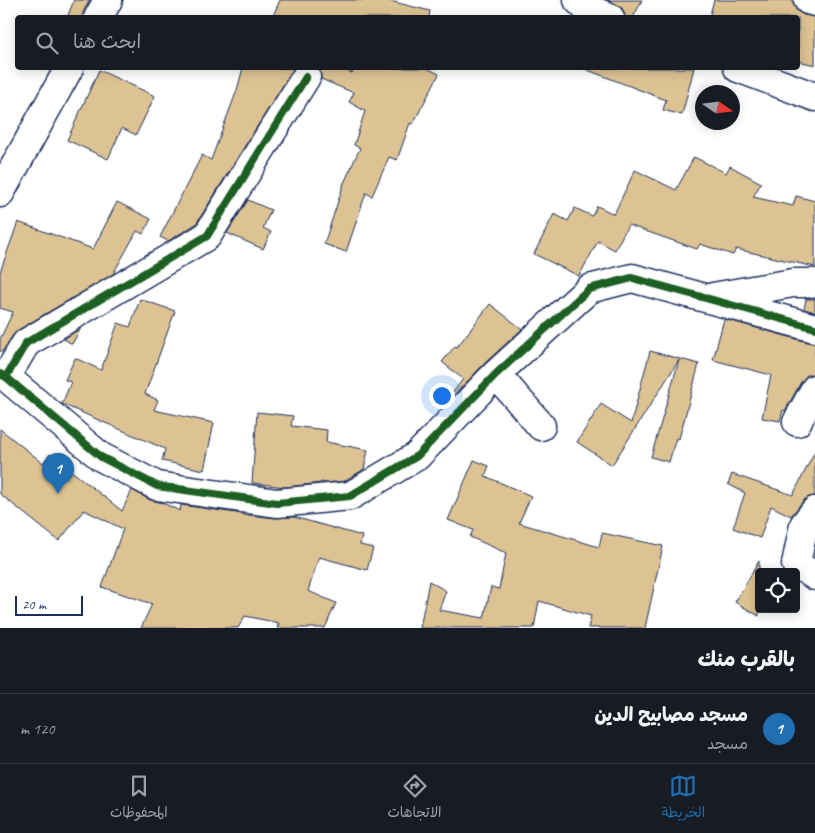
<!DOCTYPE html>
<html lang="ar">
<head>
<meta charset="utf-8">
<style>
	:root { --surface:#171b24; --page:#242831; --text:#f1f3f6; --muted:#9ea1a6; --line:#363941; --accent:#1f6fb2 }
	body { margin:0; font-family:Caveat,"Playpen Sans Arabic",sans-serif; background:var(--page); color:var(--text); direction:rtl }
	.controls { position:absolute; right:15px; bottom:15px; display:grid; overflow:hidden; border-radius:5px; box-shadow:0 2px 12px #0003 }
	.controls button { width:45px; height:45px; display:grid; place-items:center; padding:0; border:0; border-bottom:1px solid var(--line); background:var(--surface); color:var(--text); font:25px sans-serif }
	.compass { position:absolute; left:695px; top:85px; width:45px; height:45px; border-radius:50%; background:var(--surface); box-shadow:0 2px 12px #0003; rotate:103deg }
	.scale { position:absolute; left:15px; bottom:12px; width:68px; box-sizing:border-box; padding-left:5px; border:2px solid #1b2f5e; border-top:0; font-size:14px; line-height:18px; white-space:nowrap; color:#1b2f5e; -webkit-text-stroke:4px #fff; paint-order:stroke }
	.you { position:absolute; left:441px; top:395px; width:18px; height:18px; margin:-12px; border:4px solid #fff; border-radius:50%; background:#1a73e8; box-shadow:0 0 0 8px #1a73e833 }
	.badge { display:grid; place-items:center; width:32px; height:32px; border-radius:50%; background:var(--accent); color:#fff; font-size:16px; font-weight:700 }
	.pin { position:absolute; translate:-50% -41px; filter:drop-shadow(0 1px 2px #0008) }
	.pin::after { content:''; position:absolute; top:26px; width:18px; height:15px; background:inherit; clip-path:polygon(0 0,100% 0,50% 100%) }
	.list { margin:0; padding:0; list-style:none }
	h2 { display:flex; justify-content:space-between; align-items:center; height:65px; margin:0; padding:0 20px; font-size:21px }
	h2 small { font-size:16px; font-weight:400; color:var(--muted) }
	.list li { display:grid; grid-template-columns:32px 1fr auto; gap:15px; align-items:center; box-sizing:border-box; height:70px; padding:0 20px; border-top:1px solid var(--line) }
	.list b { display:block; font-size:19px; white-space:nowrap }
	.list p { margin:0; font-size:16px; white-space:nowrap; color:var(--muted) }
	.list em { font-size:16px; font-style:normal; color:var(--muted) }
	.icon { flex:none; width:28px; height:28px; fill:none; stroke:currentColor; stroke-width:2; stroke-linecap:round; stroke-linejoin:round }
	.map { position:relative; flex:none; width:815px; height:628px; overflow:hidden; direction:ltr }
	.search { position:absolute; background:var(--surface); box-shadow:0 2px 12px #0003; left:15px; right:15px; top:15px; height:55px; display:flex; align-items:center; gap:12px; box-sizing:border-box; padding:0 18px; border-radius:5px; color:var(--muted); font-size:19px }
	.sheet { height:135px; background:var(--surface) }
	nav { display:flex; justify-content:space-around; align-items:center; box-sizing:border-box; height:70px; border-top:1px solid var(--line); background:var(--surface); font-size:14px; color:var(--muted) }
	nav a { display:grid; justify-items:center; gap:2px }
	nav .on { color:var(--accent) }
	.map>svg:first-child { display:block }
</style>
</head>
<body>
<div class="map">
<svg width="815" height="628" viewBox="0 0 815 628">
	<rect width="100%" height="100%" fill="#fff"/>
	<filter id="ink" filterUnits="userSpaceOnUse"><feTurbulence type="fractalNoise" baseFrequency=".02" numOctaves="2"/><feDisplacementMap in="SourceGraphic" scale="10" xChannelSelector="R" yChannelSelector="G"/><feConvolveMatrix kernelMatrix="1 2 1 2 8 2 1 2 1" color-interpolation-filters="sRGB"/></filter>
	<g filter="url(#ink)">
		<path fill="#ddc393" stroke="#1b2f5e" d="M74,0h16l-6,10 -2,8h-15z
			M280,0h106l44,11 -1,7h-157z
			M608,0h34l-9,18h-8l-3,-10 -6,-4z
			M714,0h79v4l4,7 7,4 11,2v48l-17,-4v-43h-89z
			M243,68h51l-98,156 -28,17 -8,-4 42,-82 9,5 26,-70z
			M318,68h22l12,5 3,-5h72l12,6 -26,50 -3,-1 -13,37 -8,-3 -17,39 -6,-3 -20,59 -22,-8 20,-61 16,-35 -6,-3 11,-34 -16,-9 5,-9 -33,-14 -1,-9z
			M585,68h109l-12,47 -19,-5 3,-10 -81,-31z
			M99,70l56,26 -19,39 -14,-7 -14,31 -41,-19z
			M694,157l32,16 4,-7 31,17 -8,14 40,9 3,-10 19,5v66l-79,-18 -3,6 -33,-11 -3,5 -69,-24 -13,25 -17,-9 -19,35 -45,-22 20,-40 14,7 7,-13 17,8 5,-10 17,8 21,-44 41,20z
			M248,200l23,10 -8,18 8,4 -8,17 -36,-16z
			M117,202l34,17 -8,15 -6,-3 -24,43 -95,56 -5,5 -11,17 -2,-1v-12l13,-27 -13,-4v-36l18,-50 75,27z
			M140,299l35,12 -30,83 13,6 -4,10 60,13 -10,47 -42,-9 3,-12 -103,-45 9,-22 -6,-2 10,-22 26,12 17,-47 12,4z
			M806,299h9v13l-11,-3z
			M490,304l32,25 -37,34 -32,33 -2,-1 12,-16 -21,-17 13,-16 2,1z
			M724,319l87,24h4v30l-8,2 -6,7 -16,29 -2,-1 -3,11 -18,-3 9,-43 -58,-15z
			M81,328l-9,16 -8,-5z
			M650,351l49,13 -20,75 -3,-1 -7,24 -18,-5 28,-97 -67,105 -35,-23 24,-38 30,19z
			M257,412l36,4 -2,10 36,4 -1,12 42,8 -4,19 -19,12 -20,2 -4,-1v1l-36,4 -33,-4z
			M0,429l43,34 7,-9 72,57 10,-21 18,10 13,3 17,8 1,-6 55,8 13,3v-1l26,3 19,-1 68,19 -2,9 13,3 -6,22 -48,-13 -11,34 28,12 -11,25h-48l2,-5 -34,-7 -7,12h-97l11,-24 -50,-17 21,-58 -39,-19 -25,31 -59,-47z
			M815,451v45l-6,1 -6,4 -12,15 -20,-10 -11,32 -27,-10 12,-35 -17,-9 4,-10 61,21z
			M474,460l15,6 -4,10 46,20 -12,27 80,24 3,-14 61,13 -18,82h-57l3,-12 -52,-15 -5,27h-114l9,-47 17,10 -7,19 45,8 7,-31 8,2 7,-36 -36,-16 3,-7 -25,-10z
			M759,561v55l-24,-14z"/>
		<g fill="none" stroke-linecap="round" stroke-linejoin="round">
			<g stroke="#1b2f5e" stroke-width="31">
				<path id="minor" d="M578,0l7,7 25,11
					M808,0l7,2
					M98,18l10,-18
					M738,68l77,29
					M0,193l69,-125
					M713,297l80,-14h22
					M0,374l6,3 95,80 56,29 120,17 73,-7 67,-40 79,-82 93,-85 43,-11 183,50
					M496,374l45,52
					M6,377l20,-34 181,-107 99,-159
					M797,422l18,-33
					M815,511l-11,14 -8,39 19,12"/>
			</g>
			<use href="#minor" stroke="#fff" stroke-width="28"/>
			<g stroke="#fff" stroke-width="11">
				<path id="cycleway" d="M0,374l6,3 95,80 56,29 120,17 73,-7 67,-40 79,-82 93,-85 43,-11 183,50
					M6,377l20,-34 181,-107 99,-159"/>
			</g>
			<use href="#cycleway" stroke="#1b5e20" stroke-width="8"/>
		</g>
	</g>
</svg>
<div class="controls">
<button><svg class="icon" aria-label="locate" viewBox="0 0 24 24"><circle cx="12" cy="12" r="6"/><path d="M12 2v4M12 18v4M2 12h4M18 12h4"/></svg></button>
</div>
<svg class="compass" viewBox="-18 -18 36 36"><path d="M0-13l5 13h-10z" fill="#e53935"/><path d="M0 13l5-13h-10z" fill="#9ea1a6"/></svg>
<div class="scale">20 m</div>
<div class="you"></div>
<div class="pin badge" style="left:58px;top:494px">1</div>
<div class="search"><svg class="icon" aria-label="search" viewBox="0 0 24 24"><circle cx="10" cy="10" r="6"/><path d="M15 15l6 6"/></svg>ابحث هنا</div>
</div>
<section class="sheet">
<h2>بالقرب منك<small></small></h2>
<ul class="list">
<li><span class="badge">1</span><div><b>مسجد مصابيح الدين</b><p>مسجد</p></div><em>120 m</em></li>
</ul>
</section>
<nav>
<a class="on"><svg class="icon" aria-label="map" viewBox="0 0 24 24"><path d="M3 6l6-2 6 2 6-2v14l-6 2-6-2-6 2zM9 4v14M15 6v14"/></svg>الخريطة</a>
<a><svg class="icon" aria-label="directions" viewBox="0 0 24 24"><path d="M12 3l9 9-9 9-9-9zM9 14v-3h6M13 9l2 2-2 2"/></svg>الاتجاهات</a>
<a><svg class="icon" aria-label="saved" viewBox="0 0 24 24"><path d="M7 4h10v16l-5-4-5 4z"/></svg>المحفوظات</a>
</nav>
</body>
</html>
